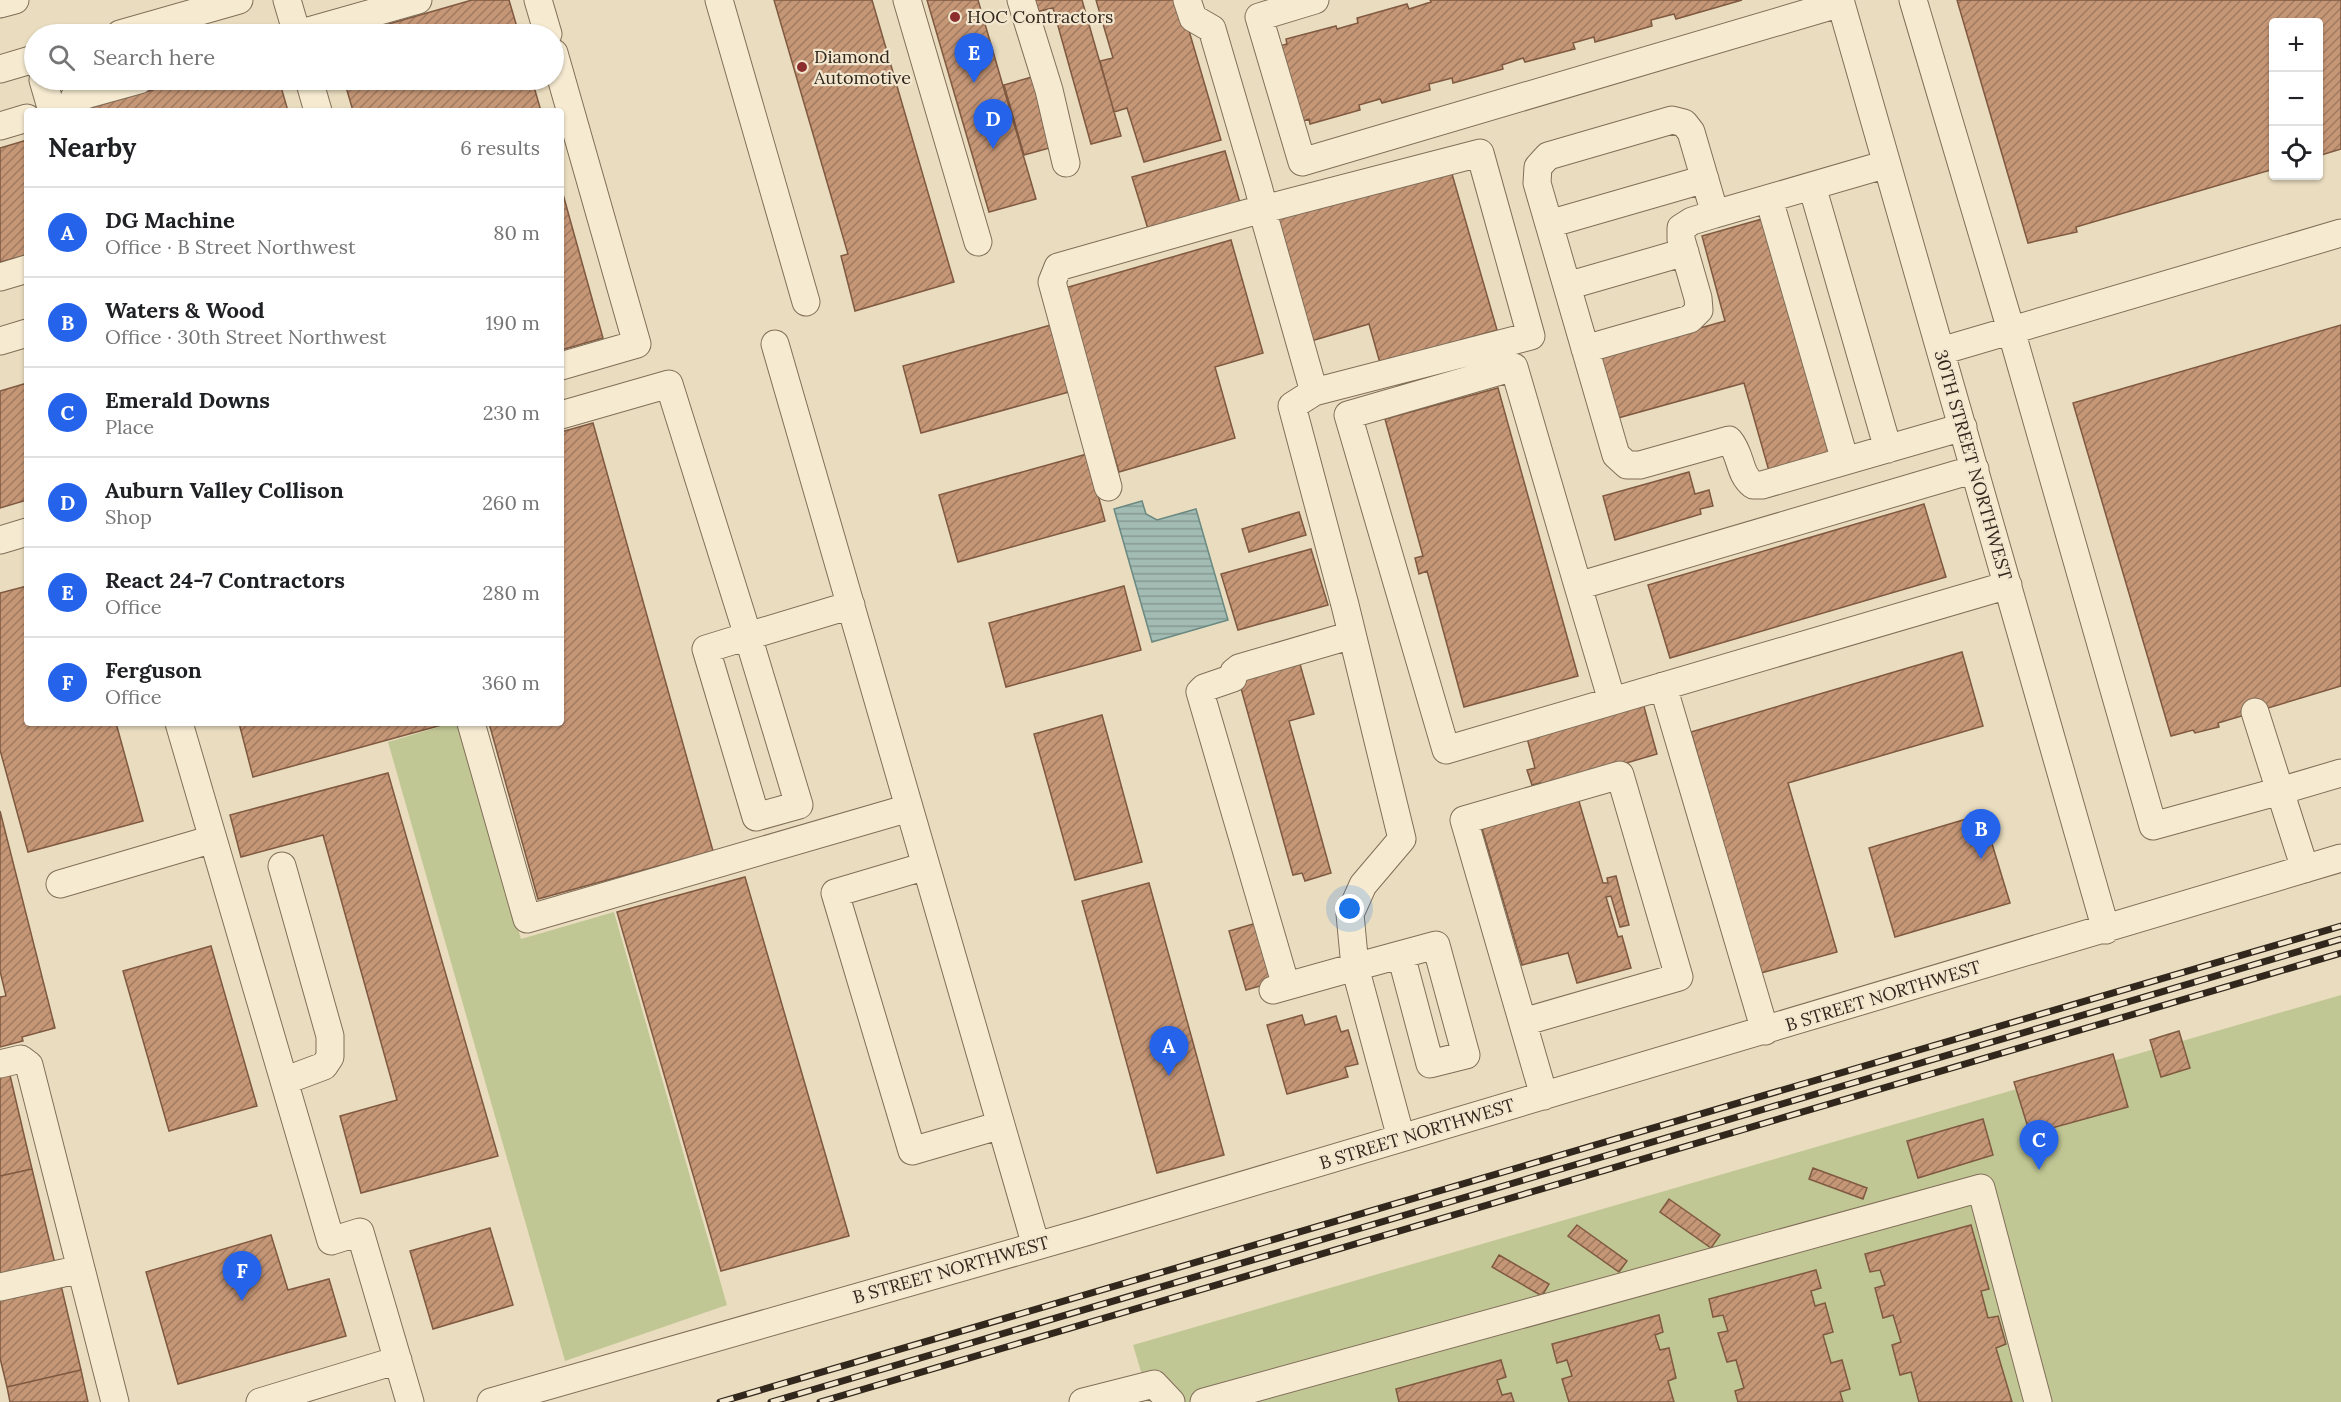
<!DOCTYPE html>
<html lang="en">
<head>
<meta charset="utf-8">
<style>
	:root { --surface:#fff; --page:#f6f6f6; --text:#202124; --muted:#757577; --line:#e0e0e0; --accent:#2563eb }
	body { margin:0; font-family:Lora,serif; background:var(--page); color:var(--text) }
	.controls { position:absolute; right:18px; top:18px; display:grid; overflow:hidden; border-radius:6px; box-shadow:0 2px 4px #0004 }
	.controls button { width:54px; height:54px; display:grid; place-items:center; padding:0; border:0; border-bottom:2px solid var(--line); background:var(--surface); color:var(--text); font:30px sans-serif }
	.you { position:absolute; left:1350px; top:909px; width:21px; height:21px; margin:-15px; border:4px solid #fff; border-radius:50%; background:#1a73e8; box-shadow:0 0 0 9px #1a73e833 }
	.badge { display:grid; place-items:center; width:39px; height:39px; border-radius:50%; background:var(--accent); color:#fff; font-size:20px; font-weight:700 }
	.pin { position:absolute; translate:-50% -50px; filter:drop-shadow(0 2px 3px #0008) }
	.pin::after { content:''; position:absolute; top:32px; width:21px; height:18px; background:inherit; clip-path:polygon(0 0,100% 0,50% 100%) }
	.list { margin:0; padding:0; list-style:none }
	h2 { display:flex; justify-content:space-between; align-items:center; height:78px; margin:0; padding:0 24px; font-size:26px }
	h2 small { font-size:20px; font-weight:400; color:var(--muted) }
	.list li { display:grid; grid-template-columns:39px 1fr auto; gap:18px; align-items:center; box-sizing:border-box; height:90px; padding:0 24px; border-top:2px solid var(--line) }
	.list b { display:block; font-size:22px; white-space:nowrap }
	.list p { margin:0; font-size:20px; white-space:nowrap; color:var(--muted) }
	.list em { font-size:20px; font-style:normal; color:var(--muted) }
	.icon { flex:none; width:33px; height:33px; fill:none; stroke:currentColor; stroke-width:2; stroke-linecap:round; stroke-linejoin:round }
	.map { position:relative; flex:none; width:2341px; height:1402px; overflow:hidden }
	.search { position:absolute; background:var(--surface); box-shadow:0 2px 4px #0004; left:24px; top:24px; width:540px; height:66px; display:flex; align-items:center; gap:15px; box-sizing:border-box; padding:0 21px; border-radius:33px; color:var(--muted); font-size:22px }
	.panel { position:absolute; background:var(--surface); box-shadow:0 2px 4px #0004; left:24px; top:108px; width:540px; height:618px; border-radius:6px }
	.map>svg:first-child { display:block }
</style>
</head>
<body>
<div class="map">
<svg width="2341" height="1402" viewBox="0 0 2341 1402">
	<defs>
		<pattern id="water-rules" width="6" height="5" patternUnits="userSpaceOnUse" patternTransform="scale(1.5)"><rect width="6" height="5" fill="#a2bcb4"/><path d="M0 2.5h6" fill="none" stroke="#859992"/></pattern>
		<pattern id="building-hatch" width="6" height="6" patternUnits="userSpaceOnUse" patternTransform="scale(1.5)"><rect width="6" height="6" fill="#c69777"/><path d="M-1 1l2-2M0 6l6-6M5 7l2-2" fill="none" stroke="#a17b61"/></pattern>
	</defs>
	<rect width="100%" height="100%" fill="#eaddbf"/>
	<path fill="#c1c794" d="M452,723h7l62,216 93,-27 113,393 -162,56 -177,-619z
		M2341,995v407h-1191l-17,-57z"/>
	<path fill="url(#water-rules)" stroke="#6a8981" stroke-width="1.5" d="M1142,501l4,13 11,6 39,-11 32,111 -76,22 -38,-133z"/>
	<path fill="url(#building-hatch)" stroke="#7f5940" stroke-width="1.5" d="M472,0h37l10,34h-165z
		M774,0h98l82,282 -99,29 -14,-55 7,-2z
		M927,0h51l58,199 -47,13z
		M1033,0h49l39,136 -30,8 -38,-136 -17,4z
		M1096,0h84l41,140 -77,22 -17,-54 -13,4 -14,-51 13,-3z
		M1430,0h312l-66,19 -2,-5 -23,6 1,6 -57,16 -1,-5 -21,6 2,6 -50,13 -2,-4 -21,7 1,4 -50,14 -1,-5 -23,6 1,6 -48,13 -2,-4 -21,6 1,5 -50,14 -1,-5 -11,4 -22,-76 11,-3 -1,-5 50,-13 1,3 21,-6 -1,-5 50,-14 2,5 22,-7z
		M1957,0h384v149l-23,7v-134h-44v147l-198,58 1,5 -49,11z
		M1032,77l21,70 -29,8 -20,-70z
		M187,80h92l9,31h-194l-1,-4z
		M344,80h188l9,31h-188z
		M27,140v115l-27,7v-114z
		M1225,151l15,52 -92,26 -16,-52z
		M1450,167l47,163 -117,33 -11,-39 -58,17 -35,-123z
		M561,187l42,151 -42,12z
		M1762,219l68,235 -61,17 -25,-88 -126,35 -17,-62 124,-35 -23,-85z
		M1231,240l32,113 -48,14 20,71 -116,34 -54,-184z
		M1051,325l18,67 -148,41 -18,-67z
		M2341,325v361l-123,37 1,4 -24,6 -2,-3 -22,6 -98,-333z
		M27,383v117l-27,8v-117z
		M1498,388l80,288 -114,31 -37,-136 -8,3 -4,-16 8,-2 -38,-137z
		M593,423l120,428 -175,48 -49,-176h72v-291z
		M1087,454l18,67 -147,41 -19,-67z
		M1689,472l6,22 14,-4 4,16 -13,3 1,5 -86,26 -12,-44z
		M1924,504l22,73 -276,81 -22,-73z
		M1299,512l7,23 -57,17 -7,-23z
		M1311,549l17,56 -90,25 -17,-56z
		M27,586v137h89l27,98 -115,31 -28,-102v-157z
		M1124,586l17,64 -135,37 -17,-64z
		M1962,652l21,74 -195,57 49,169 -76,21 -70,-241z
		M1298,657l16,57 -25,7 42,152 -26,8 -3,-8 -9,2 -56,-201z
		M1643,703l14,51 -116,34 -1,-5 -8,2 -5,-15 8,-2 -8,-30z
		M1102,715l40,147 -67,18 -41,-146z
		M239,723h210l-196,54z
		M388,773l110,383 -137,37 -21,-77 57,-16 -74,-265 -82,22 -11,-42z
		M1578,798l25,85h5l-1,-5 9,-2 13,49 -9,2 -9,-31 -5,1 12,40 4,-1 9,32 -54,15 -9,-30 -46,12 -41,-140z
		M0,811l55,217 -33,9 1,4 -23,6v-50l6,-1 -6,-25z
		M1983,814l27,89 -115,34 -26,-89z
		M745,877l104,359 -128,35 -104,-359z
		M1149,883l75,272 -67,18 -75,-272z
		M1260,922l17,59 -31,9 -17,-59z
		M211,946l46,160 -88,25 -46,-160z
		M1302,1015l3,10 31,-9 5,16 7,-2 10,34 -13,3 3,10 -61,17 -20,-69z
		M2179,1031l11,37 -29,9 -11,-37z
		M2113,1054l15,53 -98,27 -16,-52z
		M9,1071l23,98 -32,7v-103z
		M1983,1119l10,36 -75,23 -11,-37z
		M1813,1168l54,20 -4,11 -54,-20z
		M32,1169l24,99 -56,13v-105z
		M1669,1199l51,36 -9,13 -51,-36z
		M1577,1225l50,36 -8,11 -51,-36z
		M1971,1225l18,64 -8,2 7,27 10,-2 8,28 -10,4 16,54h-93l-8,-30 -11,3 -8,-30 9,-3 -8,-27 -10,3 -8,-30 10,-3 -5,-15 -10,2 -5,-18z
		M490,1228l23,77 -80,24 -23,-78z
		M271,1235l17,55 41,-11 17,57 -168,48 -32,-112z
		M1499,1255l50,29 -7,12 -50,-29z
		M1816,1270l5,18 -10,3 4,15 10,-3 8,29 -10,3 8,28 11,-3 8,29 -10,3 3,10h-105l-3,-11 9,-3 -8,-28 -9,2 -9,-29 10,-2 -5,-16 -10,2 -4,-18z
		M60,1281l21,89 -74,17 -7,-29v-63z
		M1659,1315l4,17 -8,3 5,15 9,-2 7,30 -8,3 6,21h-105l-7,-23 10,-3 -5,-16 -10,3 -5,-19z
		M1501,1360l5,17 -9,3 5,15 9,-2 3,9h-115l-3,-13z
		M81,1370l7,32h-78l-3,-15z"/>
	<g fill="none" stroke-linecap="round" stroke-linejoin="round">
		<g stroke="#816e59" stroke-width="29">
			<path id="minor" d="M287,0l10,34
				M538,0l10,34
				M719,0l87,302
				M907,0l71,242
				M1021,0l28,90 17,73
				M1187,0l6,18 19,11 46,157 6,23h-2l52,183 217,-56 -51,-183 -216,56
				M1315,0l-56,17 43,145 539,-159
				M1840,0l266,930
				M1913,0l98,330 142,496 127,-35 -25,-79
				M0,4l15,-4
				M120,34l119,-34
				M298,34l120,-34
				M554,53l83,291 -76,22
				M0,69l34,-10
				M43,80l9,31
				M309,80l9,31
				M78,111l-4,-13 65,-18
				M0,126l27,-8
				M1887,164l-172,50 -24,-82 -7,-9 -12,-3 -124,36 -10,11 -1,16 79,272 11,10h13l89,-25c13,15 9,33 24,45h9l201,-58
				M1812,186l76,263
				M1769,199l76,262
				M1549,224l156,-45
				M0,277l27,-8
				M1567,286l118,-34
				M0,341l27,-8
				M775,344l261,902
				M1585,349l105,-30 9,-9 -1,-12 -17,-59v-11l11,-7 23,-7
				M1941,351l400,-118
				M561,415l108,-31 79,252 -42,13 50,168 43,-12 -51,-169 103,-31
				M1975,469l-397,117 -64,-219 -166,48 98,335 562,-165
				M1108,487l-56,-205 6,-15 204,-58
				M0,540l27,-8
				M1578,586l34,115
				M1663,686l102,345
				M179,723l152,518 29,-9 50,170
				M471,723l56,196 382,-111
				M282,866l48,170v21l-6,9 -40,15
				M926,866l-91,27 77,258 89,-26
				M2305,869l-25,-78 61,-18
				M60,884l153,-45
				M1401,955l29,109 36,-9 -30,-110 -81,22 46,171
				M1286,986l-86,-294 4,-4 29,-10 1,-6 5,-4 113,-33
				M1273,990l82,-23 -5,-53 13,-29 39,-46 -57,-234 -53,-199 22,-14
				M1523,1022l156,-45 -59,-202 -156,45 80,276
				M0,1064l21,-5 8,6 86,337
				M0,1287l81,-18
				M260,1402l138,-42
				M491,1402l598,-171 1252,-373
				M1083,1402l71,-18 17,18
				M1204,1402l777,-214 57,214"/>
		</g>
		<use href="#minor" stroke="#f6ebd1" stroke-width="27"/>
		<g stroke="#32271c" stroke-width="7">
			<path id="rail" d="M720,1402l1621,-476
				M771,1402l1570,-463
				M820,1402l1521,-449"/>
		</g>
		<use href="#rail" stroke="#f2e7ce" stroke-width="4.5" stroke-dasharray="14" stroke-linecap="butt"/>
	</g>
	<g fill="#8c2d2e" stroke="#f2e7ce" stroke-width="2">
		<circle cx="955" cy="17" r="6"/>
		<circle cx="802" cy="67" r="6"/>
	</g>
	<g text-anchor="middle" stroke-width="4.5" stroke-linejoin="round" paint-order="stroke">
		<g font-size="18" fill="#32271c" stroke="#f2e7ce" text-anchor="start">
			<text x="967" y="23">HOC Contractors</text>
			<text x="814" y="63">Diamond<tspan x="814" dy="21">Automotive</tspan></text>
		</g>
		<g font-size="18" fill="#32271c" stroke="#f2e7ce">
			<text transform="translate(1973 465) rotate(74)" y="6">30TH STREET NORTHWEST</text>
			<text transform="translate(1883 996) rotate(-17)" y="6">B STREET NORTHWEST</text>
			<text transform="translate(1417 1134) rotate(-17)" y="6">B STREET NORTHWEST</text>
			<text transform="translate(951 1270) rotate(-16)" y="6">B STREET NORTHWEST</text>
		</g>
	</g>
</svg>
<div class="controls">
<button>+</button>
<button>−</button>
<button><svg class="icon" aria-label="locate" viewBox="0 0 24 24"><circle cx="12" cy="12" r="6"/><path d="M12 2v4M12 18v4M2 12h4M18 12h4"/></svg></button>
</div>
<div class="you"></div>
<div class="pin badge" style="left:1169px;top:1076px">A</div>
<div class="pin badge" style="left:1981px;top:859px">B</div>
<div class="pin badge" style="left:2039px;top:1170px">C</div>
<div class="pin badge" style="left:993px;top:149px">D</div>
<div class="pin badge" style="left:974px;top:83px">E</div>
<div class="pin badge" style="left:242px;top:1301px">F</div>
<div class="search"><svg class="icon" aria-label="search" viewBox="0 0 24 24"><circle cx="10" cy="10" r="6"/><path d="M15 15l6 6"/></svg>Search here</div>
<section class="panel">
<h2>Nearby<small>6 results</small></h2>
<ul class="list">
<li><span class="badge">A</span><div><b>DG Machine</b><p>Office · B Street Northwest</p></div><em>80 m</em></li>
<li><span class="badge">B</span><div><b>Waters &amp; Wood</b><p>Office · 30th Street Northwest</p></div><em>190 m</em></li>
<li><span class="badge">C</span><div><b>Emerald Downs</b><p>Place</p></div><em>230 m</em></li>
<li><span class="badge">D</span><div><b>Auburn Valley Collison</b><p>Shop</p></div><em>260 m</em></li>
<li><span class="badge">E</span><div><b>React 24-7 Contractors</b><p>Office</p></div><em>280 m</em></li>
<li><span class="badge">F</span><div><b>Ferguson</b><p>Office</p></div><em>360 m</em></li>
</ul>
</section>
</div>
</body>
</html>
